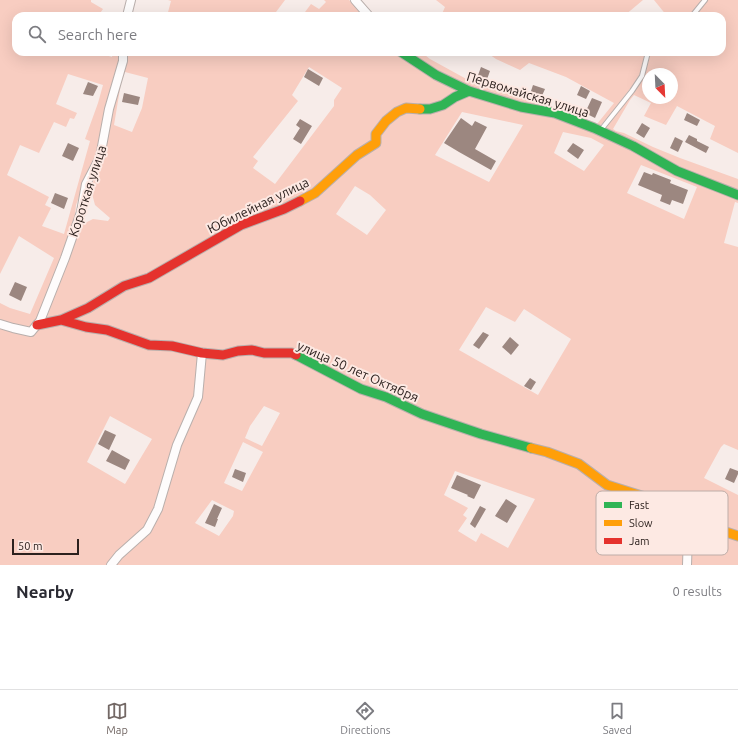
<!DOCTYPE html>
<html lang="en">
<head>
<meta charset="utf-8">
<style>
	:root { --surface:#fff; --page:#f2f2f3; --text:#2b2b33; --muted:#7c7c81; --line:#e1e1e2; --accent:#736865 }
	body { margin:0; font-family:Ubuntu,sans-serif; background:var(--page); color:var(--text) }
	.compass { position:absolute; left:642px; top:68px; width:36px; height:36px; border-radius:50%; background:var(--surface); box-shadow:0 4px 16px #0002; rotate:156deg }
	.scale { position:absolute; left:12px; bottom:10px; width:67px; box-sizing:border-box; padding-left:4px; border:2px solid #2c211e; border-top:0; font-size:11px; line-height:14px; white-space:nowrap; color:#2c211e; -webkit-text-stroke:3px #fde9e3; paint-order:stroke }
	.list { margin:0; padding:0; list-style:none }
	h2 { display:flex; justify-content:space-between; align-items:center; height:52px; margin:0; padding:0 16px; font-size:17px }
	h2 small { font-size:13px; font-weight:400; color:var(--muted) }
	.icon { flex:none; width:22px; height:22px; fill:none; stroke:currentColor; stroke-width:2; stroke-linecap:round; stroke-linejoin:round }
	.map { position:relative; flex:none; width:738px; height:565px; overflow:hidden }
	.search { position:absolute; background:var(--surface); box-shadow:0 4px 16px #0002; left:12px; right:12px; top:12px; height:44px; display:flex; align-items:center; gap:10px; box-sizing:border-box; padding:0 14px; border-radius:12px; color:var(--muted); font-size:15px }
	.sheet { height:124px; background:var(--surface) }
	nav { display:flex; justify-content:space-around; align-items:center; box-sizing:border-box; height:56px; border-top:1px solid var(--line); background:var(--surface); font-size:11px; color:var(--muted) }
	nav a { display:grid; justify-items:center; gap:2px }
	nav .on { color:var(--accent) }
	.map>svg:first-child { display:block }
</style>
</head>
<body>
<div class="map">
<svg width="738" height="565" viewBox="0 0 738 565">
	<rect width="100%" height="100%" fill="#f7ece9"/>
	<path fill="#f8cdc1" fill-rule="evenodd" d="M0,0h91v2l12,7 -5,7h-82v36h79l17,5 1,-5h7l-1,8 -10,35 -14,67 -11,22 -8,21 -2,20 -36,92 8,2 18,-50 17,-44 12,-6 15,2 2,-3 -15,-13 -4,-15 4,-15 8,-17 9,-49 13,-57h271l5,5 36,22 126,40 175,78v6l-3,-1 -11,41 14,4v203l-14,-6 -3,3 -17,31 34,17v70h-738v-262l10,5 20,6 24,-56 -35,-22 -19,38zM309,67l33,21 -8,12v6l-59,78 -22,-16 5,-7 -5,-4 45,-56 -6,-6zM125,72l23,6 -6,30 -10,24 -18,-7 7,-42zM68,74l35,11 -5,18 -13,36 5,2 -26,93 -22,-8 9,-18 -6,-3 4,-8 -42,-22 13,-30 19,8 15,-31 12,5 4,-9 4,1 3,-6 -21,-9zM462,112l61,13 -34,57 -54,-27zM563,132l28,6 13,7 -20,26 -30,-18zM641,165l56,22 -13,32 -57,-26zM355,186l15,9 16,15 -19,25 -31,-21zM486,307l29,15 9,-13 47,30 -33,56 -79,-45zM264,406l16,7 -18,33 -17,-8 5,-12zM110,416l42,23 -27,45 -38,-22zM243,442l20,10 -21,39 -18,-8zM455,471l80,28 -27,49 -27,-15 -5,9 -18,-11 9,-13 -4,-3 5,-7 -24,-13zM212,500l22,11 -1,5 -14,20 -24,-13z
		M168,0h117l-9,12 5,4h-114l4,-15z
		M324,0h25l11,10 5,6h-63l9,-12 8,5 7,-7z
		M436,0h207l-19,16h-183l4,-9z
		M654,0h48l-12,16h-23z
		M707,0h31v153l-28,-14 5,-13 -38,-20 -11,19 -22,-9 7,-13 -17,-8 -4,5 -17,29 3,2 8,2 29,14 27,11 58,21v13l-61,-23 -74,-40 34,-42 7,-10 6,-23 2,-2h70v-36h-28zM648,74h24v24h-24z
		M405,52h16l9,7 40,22 13,6 25,5 54,18 35,14 17,-21 -48,-26 -37,-14 -9,7 -24,-11 -10,-7h159l-4,20 -5,9 -24,32 -13,14 -129,-40z"/>
	<path fill="#9c8780" d="M481,67l9,4 -4,11 -9,-4z
		M308,69l15,9 -4,8 -15,-9z
		M88,82l10,4 -5,10 -10,-2z
		M533,85l12,4 -4,9 -11,-4z
		M581,86l9,5 -4,8 -9,-4z
		M124,93l16,4 -2,8 -16,-3z
		M592,98l10,4 -7,16 -10,-5z
		M687,113l13,7 -3,6 -13,-6z
		M461,118l11,8 3,-5 12,6 -12,22 21,12 -5,9 -32,-18 -15,-9z
		M300,119l12,7 -11,18 -8,-5 7,-11 -4,-3z
		M642,123l8,5 -6,10 -8,-5z
		M689,135l8,4v2l12,6 -3,6 -21,-11z
		M675,137l8,4 -5,11 -8,-4z
		M68,143l11,5 -6,13 -11,-5z
		M573,143l11,7 -6,9 -11,-8z
		M644,172l8,3 1,-2 18,7 -1,3 18,7 -5,14 -11,-4 -2,5 -10,-4 2,-6 -24,-10z
		M55,193l13,5 -4,11 -13,-6z
		M15,282l12,5 -6,14 -12,-6z
		M483,332l6,3 -10,14 -6,-4z
		M510,337l9,8 -8,10 -9,-8z
		M530,378l6,4 -5,8 -7,-4z
		M105,430l11,5 -7,15 -11,-6z
		M112,450l18,10 -5,10 -19,-9z
		M730,468l8,3v3l-4,9 -9,-4z
		M235,469l11,4 -3,9 -11,-5z
		M457,475l24,10 -7,14 -7,-3 1,-1 -17,-7z
		M506,499l11,7 -10,17 -12,-7z
		M214,504l8,4 -5,11h1l-3,8 -10,-4z
		M480,506l6,3 -11,19 -5,-4z"/>
	<g fill="none" stroke-linecap="round" stroke-linejoin="round">
		<g stroke="#b9afac" stroke-width="6">
			<path id="lane" d="M692,16l13,-16
				M600,131l32,-40 10,-15 6,-24"/>
		</g>
		<g stroke="#b9afac" stroke-width="10">
			<path id="street" d="M355,0l14,16
				M127,16l4,-16
				M0,324l13,4 18,4 9,-11 25,-63 16,-46 5,-28 14,-27 9,-48 14,-48v-9
				M676,509l12,25 -1,31
				M111,565l8,-10 28,-25 11,-21 19,-64 21,-48 4,-44"/>
		</g>
		<g stroke="#b9afac" stroke-width="11">
			<path id="fast" d="M401,52l35,23 33,16 52,16 34,6 39,15 39,18 44,25 61,24
				M420,109h10l13,-4 12,-8 14,-6
				M296,355l65,34 25,8 36,17 59,20 50,14"/>
		</g>
		<g stroke="#b9afac" stroke-width="11">
			<path id="slow" d="M300,201l15,-8 42,-38 19,-12v-9l10,-13 11,-9 9,-4 14,1
				M531,448l16,4 32,12 28,21 60,19 56,27 15,5"/>
		</g>
		<g stroke="#b9afac" stroke-width="11">
			<path id="jam" d="M61,320l27,-12 36,-22 25,-8 92,-53 43,-16 16,-8
				M37,325l24,-5 25,7 21,3 42,15 23,1 30,7 21,2 15,-4 14,-1 12,3h28l4,2"/>
		</g>
		<use href="#lane" stroke="#fefcfc" stroke-width="4"/>
		<use href="#street" stroke="#fefcfc" stroke-width="8"/>
		<use href="#fast" stroke="#30b455" stroke-width="9"/>
		<use href="#slow" stroke="#ff9f0a" stroke-width="9"/>
		<use href="#jam" stroke="#e5322d" stroke-width="9"/>
	</g>
	<g text-anchor="middle" stroke-width="4" stroke-linejoin="round" paint-order="stroke">
		<g font-size="13" fill="#2c211e" stroke="#fde9e3">
			<text transform="translate(528 94) rotate(17)" y="5">Первомайская улица</text>
			<text transform="translate(87 191) rotate(-72)" y="5">Короткая улица</text>
			<text transform="translate(258 205) rotate(-26)" y="5">Юбилейная улица</text>
			<text transform="translate(358 371) rotate(24)" y="5">улица 50 лет Октября</text>
		</g>
	</g>
	<rect x="596" y="491" width="132" height="64" rx="6" fill="#fde9e3" stroke="#beada8" stroke-width="1"/>
	<rect x="604" y="502" width="18" height="6" fill="#30b455"/>
	<rect x="604" y="520" width="18" height="6" fill="#ff9f0a"/>
	<rect x="604" y="538" width="18" height="6" fill="#e5322d"/>
	<g font-size="11" fill="#2c211e">
		<text x="629" y="509">Fast</text>
		<text x="629" y="527">Slow</text>
		<text x="629" y="545">Jam</text>
	</g>
</svg>
<svg class="compass" viewBox="-18 -18 36 36"><path d="M0-13l5 13h-10z" fill="#e53935"/><path d="M0 13l5-13h-10z" fill="#7c7c81"/></svg>
<div class="scale">50 m</div>
<div class="search"><svg class="icon" aria-label="search" viewBox="0 0 24 24"><circle cx="10" cy="10" r="6"/><path d="M15 15l6 6"/></svg>Search here</div>
</div>
<section class="sheet">
<h2>Nearby<small>0 results</small></h2>
<ul class="list">
</ul>
</section>
<nav>
<a class="on"><svg class="icon" aria-label="map" viewBox="0 0 24 24"><path d="M3 6l6-2 6 2 6-2v14l-6 2-6-2-6 2zM9 4v14M15 6v14"/></svg>Map</a>
<a><svg class="icon" aria-label="directions" viewBox="0 0 24 24"><path d="M12 3l9 9-9 9-9-9zM9 14v-3h6M13 9l2 2-2 2"/></svg>Directions</a>
<a><svg class="icon" aria-label="saved" viewBox="0 0 24 24"><path d="M7 4h10v16l-5-4-5 4z"/></svg>Saved</a>
</nav>
</body>
</html>
